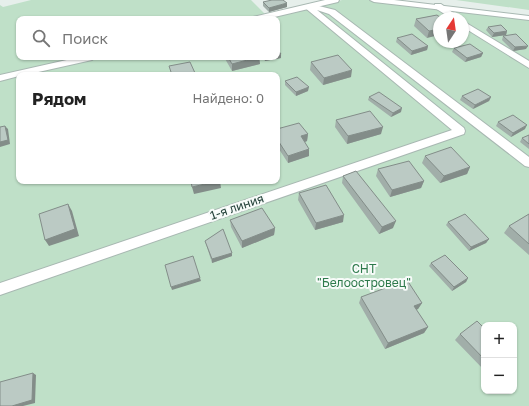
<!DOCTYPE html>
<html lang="ru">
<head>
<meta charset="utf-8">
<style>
	:root { --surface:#fff; --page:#f2f2f2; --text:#222; --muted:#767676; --line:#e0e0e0 }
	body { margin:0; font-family:"Golos Text",sans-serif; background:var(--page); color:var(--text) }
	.controls { position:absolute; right:12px; bottom:12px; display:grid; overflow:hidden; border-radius:8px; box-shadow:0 1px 3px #0004 }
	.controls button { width:36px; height:36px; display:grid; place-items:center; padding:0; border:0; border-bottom:1px solid var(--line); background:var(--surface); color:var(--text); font:20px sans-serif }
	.compass { position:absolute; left:433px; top:12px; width:36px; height:36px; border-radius:50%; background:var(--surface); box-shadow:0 1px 3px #0004; rotate:13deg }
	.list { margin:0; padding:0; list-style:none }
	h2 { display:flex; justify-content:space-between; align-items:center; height:52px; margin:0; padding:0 16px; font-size:17px }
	h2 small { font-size:13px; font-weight:400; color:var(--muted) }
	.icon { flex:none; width:22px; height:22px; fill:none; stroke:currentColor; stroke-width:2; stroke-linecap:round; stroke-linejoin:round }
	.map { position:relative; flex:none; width:529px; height:406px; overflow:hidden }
	.search { position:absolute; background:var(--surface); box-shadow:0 1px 3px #0004; left:16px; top:16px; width:264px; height:44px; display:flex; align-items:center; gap:10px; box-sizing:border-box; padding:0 14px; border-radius:8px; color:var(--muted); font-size:15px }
	.panel { position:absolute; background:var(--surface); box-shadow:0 1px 3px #0004; left:16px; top:72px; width:264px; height:112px; border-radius:8px }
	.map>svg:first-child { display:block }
</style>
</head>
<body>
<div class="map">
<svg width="529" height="406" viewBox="0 0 529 406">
	<rect width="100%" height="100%" fill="#e6efeb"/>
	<path fill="#bfe0c8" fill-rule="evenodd" d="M31,0h220l17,17 45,-9 29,-8h31l156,18v388h-529v-401l3,2zM439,18h24v24h-24zM19,19h258v38h-258zM19,75h258v106h-258zM484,325h30v66h-30z
		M456,0h73v10z"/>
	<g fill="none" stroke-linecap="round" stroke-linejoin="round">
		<g stroke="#a8b8b2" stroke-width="2">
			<path id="minor" d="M311,4l24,6 194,147v10l-4,-1 -196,-152 -12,-4 147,118 1,3 -1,3 -464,161v-12l452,-153 -148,-123z
				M435,4h6l19,14h-9l-16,-10z
				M463,21l66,40v7l-66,-41z"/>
		</g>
		<g stroke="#a8b8b2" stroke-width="2">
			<path id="tertiary" d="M325,0h14l-1,2 -72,17h-14l1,-2z
				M370,0h24l135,16v4l-155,-18z
				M80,57h16l-4,3 -67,15h-6v1l-19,5v-6z"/>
		</g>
		<use href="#minor" fill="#fff" fill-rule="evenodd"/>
		<use href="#tertiary" fill="#fff" fill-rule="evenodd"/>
	</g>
	<path fill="#a1aea9" d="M263,2l24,5 -18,5 -6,-6z
		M437,15l-10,23 -13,-12 2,-7z
		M488,27l19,4 -1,4 -14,2 -6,-7z
		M503,36l23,13 -13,2 -11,-11z
		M397,38l31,8 -1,4 -16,5 -15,-13z
		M454,48l29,5 -2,4 -16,5 -13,-10z
		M281,54v4l-16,3 -3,-4h15z
		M224,57h35l1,7 -28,7z
		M311,62l40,15 -28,8 -13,-15z
		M285,81l23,10 -12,5 -11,-11z
		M462,96l29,1 -2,4 -16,8 -13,-9z
		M369,97l32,15 -10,5 -23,-17z
		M336,120l45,14 -34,10 -12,-17z
		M498,122l27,7 -14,8 -15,-11z
		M277,129l31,5 -1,7 -2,1 4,14 -21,7 -11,-17z
		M529,135v14l-9,-7 2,-4z
		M425,156l45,11 -3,7 -27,9 -18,-20z
		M378,169l46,12 -3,7 -31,9 -14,-21z
		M343,176l50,52 -14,6 -37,-51z
		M299,193l44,29 -28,8 -17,-30z
		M529,214v41l-25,-22 5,-7z
		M230,220l45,8 -1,7 -32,13 -11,-21z
		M448,222l41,17 -3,4 -17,8 -23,-26z
		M205,241l27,12v3l-20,7 -6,-19z
		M431,263l37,15 -2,4 -14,9 -23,-25z
		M361,297l61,6 -4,6 -2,1 12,17 -4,6 -39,16 -26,-46z
		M484,328v42l-29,-30 5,-6z"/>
	<path fill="#838d89" d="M287,3v4l-18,5v-4z
		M439,29v6l-12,3 2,-7z
		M507,31l-1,4 -14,2 2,-4z
		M428,46l-1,4 -16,5 1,-4z
		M528,46l-2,3 -13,2 2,-4z
		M483,53l-2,4 -16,5 2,-4z
		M281,54v4l-16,3v-3l12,-1v-2z
		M259,57l1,7 -28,7v-7z
		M352,70l-1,7 -28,8 1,-7z
		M309,87l-1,4 -12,5v-4z
		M491,97l-2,4 -16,8 2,-4z
		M402,108l-1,4 -10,5 2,-4z
		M527,125l-2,4 -14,8 2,-4z
		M5,126l3,3 2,15 -10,3v-5z
		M383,127l-2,7 -34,10 1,-8z
		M308,134l-1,7 -7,3 1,-8z
		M309,149v7l-21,7v-7z
		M470,167l-3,7 -27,9 4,-7z
		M218,181h2l1,7 -27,6 -2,-7z
		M424,181l-3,7 -31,9 2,-7z
		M68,204l4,7 7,25 -30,10 -4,-6z
		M344,215l-1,7 -28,8 1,-7z
		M396,221l-3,7 -14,6 3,-7z
		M275,228l-1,7 -32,13v-7z
		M489,239l-3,4 -17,8 2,-4z
		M232,253v3l-20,7v-4z
		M200,278l1,3 -29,9 -1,-3z
		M468,278l-2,4 -14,9 2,-4z
		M422,303l-4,6 -7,3 3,-6z
		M428,327l-4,6 -39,16 3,-6z
		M33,373l3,2 -1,28 -12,3h-11z"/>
	<path fill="#bbcac4" stroke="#838d89" d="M272,0h11l4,3 -18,5 -6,-6z
		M437,15l4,3h-2v11l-10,2 -13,-12z
		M501,25l6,6 -13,2 -6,-6z
		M412,34l16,12 -16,5 -15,-13z
		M516,34l12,12 -13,1 -12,-11z
		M470,44l13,9 -16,5 -13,-10z
		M277,49l4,5 -4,1z
		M338,55l14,15 -28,8 -13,-16z
		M228,57h31l-27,7z
		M190,62l5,11 -8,2h-15l-3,-9z
		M297,77l12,10 -13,5 -11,-11z
		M478,89l13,8 -16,8 -13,-9z
		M379,92l23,16 -9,5 -24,-16z
		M370,111l13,16 -35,9 -12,-16z
		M513,115l14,10 -14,8 -15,-11z
		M299,123l9,11 -7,2 8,13 -21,7 -11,-17v-10z
		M5,126l3,14 -8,2v-15z
		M529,135v9l-7,-6z
		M451,147l19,20 -26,9 -19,-20z
		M409,161l15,20 -32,9 -14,-21z
		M356,171l40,50 -14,6 -39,-51z
		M191,181h27l-26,6z
		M326,185l18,30 -28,8 -17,-30z
		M68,204l7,25 -30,11 -6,-26z
		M262,208l13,20 -33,13 -12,-21z
		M465,214l24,25 -18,8 -23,-25z
		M529,214v30l-20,-18z
		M223,229l9,24 -20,6 -7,-18z
		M445,255l23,23 -14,9 -23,-24z
		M193,256l7,22 -29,9 -6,-22z
		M407,280l15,23 -8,3 14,21 -40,16 -27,-46z
		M477,321l7,7v31l-24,-25z
		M33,373l-1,27 -20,6h-12v-24z"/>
	<g text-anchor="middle" stroke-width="4" stroke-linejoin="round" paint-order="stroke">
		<g font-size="12" fill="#24423a" stroke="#f7fbf9">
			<text transform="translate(237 207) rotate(-19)" y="4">1-я линия</text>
		</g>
		<g font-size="12" fill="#2d7a4b" stroke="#f7fbf9">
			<text x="364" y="273">СНТ<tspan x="364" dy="14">"Белоостровец"</tspan></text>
		</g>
	</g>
</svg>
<div class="controls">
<button>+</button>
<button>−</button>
</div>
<svg class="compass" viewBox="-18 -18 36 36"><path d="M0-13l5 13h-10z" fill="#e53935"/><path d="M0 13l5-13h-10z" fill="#767676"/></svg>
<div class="search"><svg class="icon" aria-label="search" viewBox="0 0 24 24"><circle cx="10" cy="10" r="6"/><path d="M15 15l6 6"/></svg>Поиск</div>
<section class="panel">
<h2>Рядом<small>Найдено: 0</small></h2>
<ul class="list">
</ul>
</section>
</div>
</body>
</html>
